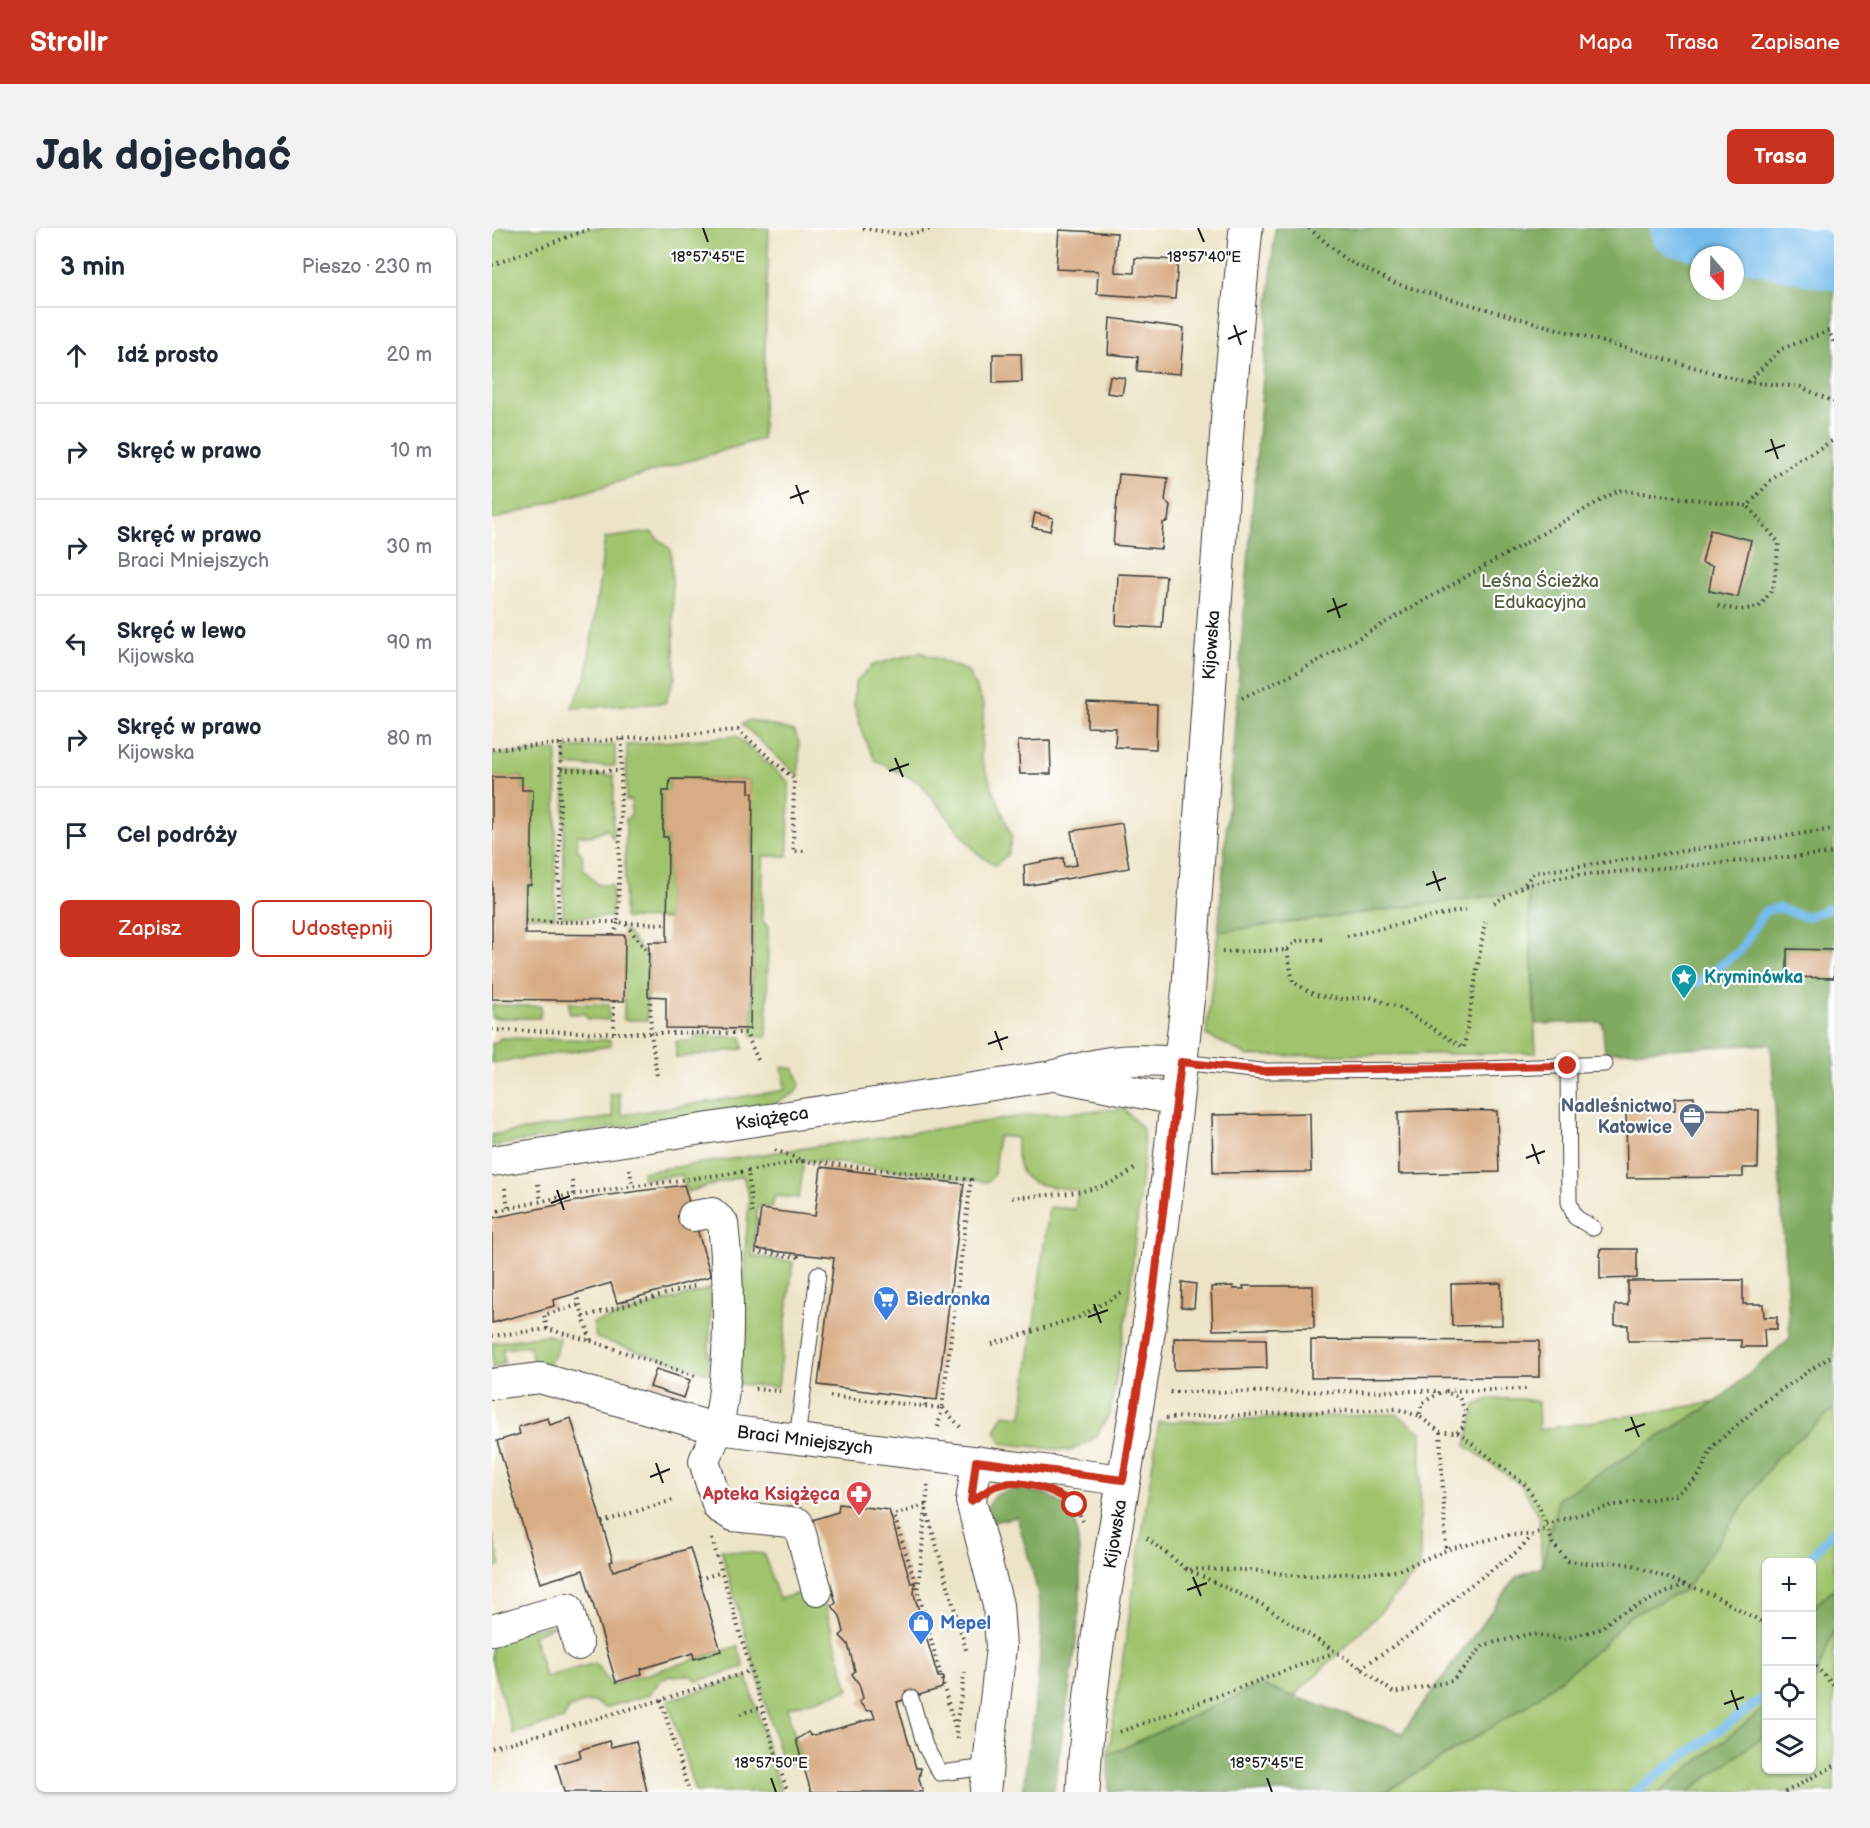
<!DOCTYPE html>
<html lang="pl">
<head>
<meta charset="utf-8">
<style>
	:root { --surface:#fff; --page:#f2f2f3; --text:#1f2937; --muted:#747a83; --line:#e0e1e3; --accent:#c8321e }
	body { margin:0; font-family:"Balsamiq Sans",sans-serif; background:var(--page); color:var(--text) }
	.controls { position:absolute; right:18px; bottom:18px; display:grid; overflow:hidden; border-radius:9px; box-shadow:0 2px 4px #0004 }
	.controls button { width:54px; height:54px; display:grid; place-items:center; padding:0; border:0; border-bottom:2px solid var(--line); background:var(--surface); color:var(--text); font:30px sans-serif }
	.compass { position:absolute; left:1198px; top:18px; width:54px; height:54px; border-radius:50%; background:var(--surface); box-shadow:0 2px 4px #0004; rotate:160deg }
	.stop { position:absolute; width:18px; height:18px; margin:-14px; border:4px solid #c8321e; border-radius:50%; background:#fff }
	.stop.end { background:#c8321e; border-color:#fff; box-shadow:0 2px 6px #0008 }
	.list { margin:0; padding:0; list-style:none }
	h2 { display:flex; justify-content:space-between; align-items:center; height:78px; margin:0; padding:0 24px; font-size:26px }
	h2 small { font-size:20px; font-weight:400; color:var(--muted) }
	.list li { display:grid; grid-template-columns:39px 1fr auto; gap:18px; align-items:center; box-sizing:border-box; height:96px; padding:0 24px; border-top:2px solid var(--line) }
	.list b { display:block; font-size:22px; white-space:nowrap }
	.list p { margin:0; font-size:20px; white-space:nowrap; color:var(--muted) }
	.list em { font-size:20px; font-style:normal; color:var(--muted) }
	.actions { display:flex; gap:12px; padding:18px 24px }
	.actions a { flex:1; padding:14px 0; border:2px solid var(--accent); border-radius:9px; text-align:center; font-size:21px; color:var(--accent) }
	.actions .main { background:var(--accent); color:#fff }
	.icon { flex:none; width:33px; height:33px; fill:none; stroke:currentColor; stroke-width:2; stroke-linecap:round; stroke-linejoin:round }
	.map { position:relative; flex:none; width:1342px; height:1564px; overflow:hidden; border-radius:9px }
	header { display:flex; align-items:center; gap:36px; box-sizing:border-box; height:84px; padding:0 30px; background:var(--accent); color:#fff }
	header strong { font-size:28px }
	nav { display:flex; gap:33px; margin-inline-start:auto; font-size:21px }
	.intro { display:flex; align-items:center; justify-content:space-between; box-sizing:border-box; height:144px; padding:0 36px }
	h1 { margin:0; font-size:42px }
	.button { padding:15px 27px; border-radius:9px; background:var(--accent); color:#fff; font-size:21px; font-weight:700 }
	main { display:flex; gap:36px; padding:0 36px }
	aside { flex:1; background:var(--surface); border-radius:9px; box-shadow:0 2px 4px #0004 }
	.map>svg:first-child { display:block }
</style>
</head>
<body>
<header>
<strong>Strollr</strong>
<nav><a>Mapa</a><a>Trasa</a><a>Zapisane</a></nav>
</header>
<div class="intro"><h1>Jak dojechać</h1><a class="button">Trasa</a></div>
<main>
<aside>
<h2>3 min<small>Pieszo · 230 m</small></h2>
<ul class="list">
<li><svg class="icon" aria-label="ahead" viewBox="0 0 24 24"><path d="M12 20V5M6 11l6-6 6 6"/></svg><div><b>Idź prosto</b></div><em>20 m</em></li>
<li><svg class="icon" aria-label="right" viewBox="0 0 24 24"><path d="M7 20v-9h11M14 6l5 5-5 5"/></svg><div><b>Skręć w prawo</b></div><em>10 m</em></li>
<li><svg class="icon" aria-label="right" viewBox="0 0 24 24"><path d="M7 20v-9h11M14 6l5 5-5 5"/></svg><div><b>Skręć w prawo</b><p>Braci Mniejszych</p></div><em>30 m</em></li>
<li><svg class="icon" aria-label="left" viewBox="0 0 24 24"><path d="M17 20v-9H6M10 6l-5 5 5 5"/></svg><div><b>Skręć w lewo</b><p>Kijowska</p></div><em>90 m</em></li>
<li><svg class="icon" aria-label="right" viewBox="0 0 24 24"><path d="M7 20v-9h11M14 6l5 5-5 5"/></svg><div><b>Skręć w prawo</b><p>Kijowska</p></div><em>80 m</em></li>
<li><svg class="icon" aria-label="arrive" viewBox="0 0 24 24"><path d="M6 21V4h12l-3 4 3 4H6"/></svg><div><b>Cel podróży</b></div></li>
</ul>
<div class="actions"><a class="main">Zapisz</a><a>Udostępnij</a></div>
</aside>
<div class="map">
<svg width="1342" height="1564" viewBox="0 0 1342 1564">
	<rect width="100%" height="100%" fill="#fff"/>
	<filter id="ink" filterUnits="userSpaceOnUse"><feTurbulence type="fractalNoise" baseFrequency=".0167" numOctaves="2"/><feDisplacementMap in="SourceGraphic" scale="12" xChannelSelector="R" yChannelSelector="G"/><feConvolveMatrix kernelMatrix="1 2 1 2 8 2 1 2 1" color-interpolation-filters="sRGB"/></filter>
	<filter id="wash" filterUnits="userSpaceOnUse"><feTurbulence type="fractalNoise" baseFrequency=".008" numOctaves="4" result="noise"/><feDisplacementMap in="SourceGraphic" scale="24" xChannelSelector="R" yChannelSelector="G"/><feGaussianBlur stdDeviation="1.35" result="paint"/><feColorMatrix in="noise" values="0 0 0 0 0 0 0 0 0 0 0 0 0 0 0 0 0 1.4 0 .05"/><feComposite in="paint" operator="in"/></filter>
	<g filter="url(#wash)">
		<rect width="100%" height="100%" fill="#ede4c7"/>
		<path fill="#a0c46e" stroke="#5e7045" stroke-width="1.5" d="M0,0h277l-7,211 -270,81z
			M159,304l20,18 4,127 -10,26 -93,5 15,-35 18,-135z
			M428,424l48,19 16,34 -3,53 31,79 -4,17 -13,11 -18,-12 -57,-70 -45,-23 -11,-23 -10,-32 1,-23 18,-17z
			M258,492l44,11 5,11v35l-57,-53z
			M244,508l53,46 -1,74h-25l-1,64 6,7 -1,110h-15l1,-194 -4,-63 -79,-1 -1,12 -6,1v45h5v82l-44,-1 2,-99 5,-4v-15h-5l1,-55z
			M123,517v21h-50v-17z
			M65,522l-2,167 -30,-1 1,-31 5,-1 2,-93 -11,-1v-13h-30v-22z
			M73,547h49l-1,64 -6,-11 -16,8 -13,-1 -1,14 5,5 1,15 15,16h14v32h-49z
			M1036,663l8,162 -287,3 -43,-21 12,-103z
			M132,701l24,29 -1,62h-23z
			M77,775l40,2v15l-21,-1 -3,-5h-16z
			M0,777l49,1 -1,12h-48z
			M204,808l46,1 1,12 -67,9v-17h16z
			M8,810l110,2 1,6 -119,17v-20h4z
			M290,839l13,2 5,15 -5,9 -21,11 -282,42v-11l121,-18 -3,-23 9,-1 3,22 163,-25z
			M632,881l19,20 1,24 -16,154 -18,106 -15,25 -25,13 -69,-8 -6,-13 9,-16 18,2 27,-209 26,2 3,-18c-41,-9 -64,0 -61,-53l-19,-2 -4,39 -7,7 -162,-21h-21l-5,37 -24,-2 -3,11 -14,-1 -6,50 41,6 -15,125 -42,-3 13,-186 -6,-22 -56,16 -5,-17 -39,4 -1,-7 388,-57z
			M220,1060l-4,85 -112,-35 -3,-15z
			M54,1107l13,3 -4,17 -7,8h-15l-3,-17 -27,3 1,14 -12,5v-25z
			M997,1171h33l16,3 1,28 177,-28 -158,97 -16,68 -3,-50 -17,-31 -56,-40 9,-41z
			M1342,1181v179l-20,19 -2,8v-53h-46v145l-107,85h-274l142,-86 77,-62 24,-27 57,-27 92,-133z
			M905,1186l24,18 -1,136 -45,50 -82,79 -33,-12 -152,70 51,-333z
			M0,1306l9,31 -9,3z
			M229,1322l43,4 15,45 23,-7 21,7 26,91 -62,18 14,50 -18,7z
			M65,1397l-24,10 12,42 50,-14 17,22 126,-39 6,21 -46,14 -8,-6 -20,1 -9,4 -13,15 -44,13 -8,-6 -13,1 -15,6 -4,10 -51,15 -21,-70v-30z
			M1342,1401v163h-146l78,-58v36h46v-82z
			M255,1449l34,115h-86l-27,-92z"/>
		<path fill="#80aa61" stroke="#4e633e" stroke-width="1.5" fill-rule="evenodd" d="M783,0h514l45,10v1171l-57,48 -92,133 -57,27 -24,27 -77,62 -142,86h-276l-1,-37 152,-70 142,48 115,-157 25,-9 16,-68 158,-97 74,-64 -19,-294 -166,8 -3,-30 -66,2 -8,-133 -310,41zM1207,27h36v36h-36z
			M520,1261l35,5 25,17c23,82 -9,196 -18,281h-32c8,-55 19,-112 19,-168 -1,-36 -15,-73 -24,-107l-24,5 -7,-12 8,-15z
			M1342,1360v41l-22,59v-73l2,-8z
			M1274,1479v27l-78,58h-29z"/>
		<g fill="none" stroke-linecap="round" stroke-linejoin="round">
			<path stroke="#74bbeb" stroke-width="9" d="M1205,755l43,-32 21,-35 6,-6 12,-2 27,9 28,-10
				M1315,1334l27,-33
				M1142,1564l132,-96"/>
			<path stroke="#74bbeb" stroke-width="57" d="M1186,0l156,34"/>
		</g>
		<g id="blocks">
			<path fill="#d8ac84" d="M567,2l58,3 -2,39 19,1 1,-15 43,2 -3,39 -78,-5 1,-23 -42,-2z
				M618,90l74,10 -4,46 -43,-3 1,-14 -30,-3z
				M501,126h28l1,28 -29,1z
				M618,148l15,2 -3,17 -15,-2z
				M627,246l49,4 -3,23 5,4 -2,16 -5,2 -2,26 -48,-4z
				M543,285l18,5 -3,13 -18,-4z
				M1218,302l41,10 -13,57 -29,-6 4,-25 -11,-3z
				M626,346l48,2 -4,52 -46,-3z
				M595,474l70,3 -1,44 -41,-2 1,-19 -29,-1z
				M558,512l1,34h-31l-2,-33z
				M0,549h30v13h11l-2,95h-5l-1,49 100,1 -1,66 -132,-2z
				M178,551l79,1v13h4l-3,236 -84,-1v-31l-18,-1 1,-54h18l1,-105h-5v-46h6z
				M630,595l7,45 -104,18 -1,-21 39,-7 1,9 13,-2 -6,-34z
				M1295,721l47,1v28l-47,-1z
				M1202,869v12l65,1 -1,58h-15v9l-116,1 -1,-68h49v-12z
				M957,882l48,1 2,61 -100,2 -1,-62z
				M818,885l1,59 -98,1 -1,-58z
				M329,939l143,17 -27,216 -119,-15 16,-127 -78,-9 5,-40 54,7z
				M192,957l27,91 -94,27 -6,-20 -58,17 1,6 -62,17v-105l110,-22z
				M1108,1021h37v29l-37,1z
				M1251,1052v24h20l1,13h13v12h-13l1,18h-24v-7l-113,1v-16h-13v-20h13v-24z
				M690,1054l14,2 -2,24 -13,-1z
				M1009,1055l1,42 -50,1 -1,-42z
				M741,1058v3h11l-1,-3h70l1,42 -101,2 -2,-43z
				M682,1110l92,1 1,29 -93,2z
				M819,1112l228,1v36l-228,1z
				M164,1141l34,11 -6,18 -34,-11z
				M56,1190l2,7 21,-7 42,143 -3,1 3,9 77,-23 31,103 -27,8 -1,-6 -52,16 1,5 -26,8 -33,-112 -43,13 -43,-142 23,-7 -2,-7z
				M347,1276l50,6 22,73h4l-1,11 5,17 5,1 -2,11 16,54h5l-1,11 -45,14 19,66h5l-2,11 4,13h-112l-15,-52 12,-8 3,4 64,-18 -3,-8 -5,1 -8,-9 4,-4 -4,-14 -7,-10 3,-3 -7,-27 -8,-8 4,-4 -4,-16 -8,-10 4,-3 -24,-83 26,-8z
				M117,1513l2,6 25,-6 11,51h-83l-8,-28 25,-7 -2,-7z"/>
		</g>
	</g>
	<g filter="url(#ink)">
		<use href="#blocks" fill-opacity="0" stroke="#3b3a36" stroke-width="1.5"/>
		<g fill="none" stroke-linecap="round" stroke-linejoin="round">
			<g stroke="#3b3a36" stroke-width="17">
				<path id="lane" d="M689,834l80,9 199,-1 145,-6
					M1076,838l1,136 6,15 18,11
					M305,1211l21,-165
					M419,1470l14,48 15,27 49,-6"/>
			</g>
			<g stroke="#3b3a36" stroke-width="32">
				<path id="street" d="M563,848l121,24
					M0,933l560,-85c52,-16 75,-18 129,-14
					M201,988l19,-3 11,10c7,62 8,142 -5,204 -2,11 -10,23 -14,34l14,46 15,9 65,7 19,68
					M0,1156l48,-6 178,51 405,51
					M485,1233l-6,40 27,104 3,42 -16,145
					M0,1402l76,-22 10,37"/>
			</g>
			<g stroke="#3b3a36" stroke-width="35">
				<path id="secondary" d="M591,1564c6,-134 34,-268 56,-400 22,-135 35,-271 50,-406l39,-572 18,-186"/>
			</g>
			<path stroke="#3b3a36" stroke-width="4" stroke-dasharray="1.5 4.5" stroke-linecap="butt" d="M371,0l41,7 32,-7
				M817,0l37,32 51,24 350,98 54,5 33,15
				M0,37l100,-37
				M1256,154l33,-33 48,-18 5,12
				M1226,378l21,4 20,-3 14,-18 6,-46 -31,-37
				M750,470l58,-27 319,-181 129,16 23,-26 28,-20 35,-20
				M130,511l-4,183 7,1 24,31
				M69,515l-3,179h60l-4,13
				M0,521l246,-19 56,49 -1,72h14
				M69,542l60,1
				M1033,656l8,-11 301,-44
				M1002,675l31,-18 45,-9 264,-23
				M33,693l33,1
				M134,695l42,1
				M855,708l121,-27
				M795,722l6,32 22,13 25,4 30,-2 30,11 61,38
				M730,724l65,-2 10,-9 25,-2
				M158,768l1,37 6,43
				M122,773v32
				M0,802l122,3h132l12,27
				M972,819l21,-125
				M283,922l29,11 167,19 -29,228 -115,-12
				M138,941l2,17
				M256,943l55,-10
				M80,953l2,14
				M46,956l3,17
				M13,960l3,20
				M520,970c43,-5 89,-1 124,-31
				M0,984l78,-17 178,-24 4,42
				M263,1024l43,5v3
				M91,1089l115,-32
				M55,1101l-3,-14 35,-10
				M0,1108l55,-7 44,12 -15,-48
				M99,1113l104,35
				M500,1116l87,-27 43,-24
				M263,1161l25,2
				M954,1163l82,-2
				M678,1164l268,-1
				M433,1178v-8
				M451,1180l19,21
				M674,1190l230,-9 23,7
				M446,1199l4,-19
				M948,1204l6,119
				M965,1204l6,-5 2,-17 -6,-13 -16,-6 -21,12 -3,13 21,16h17l70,54 13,23 13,35 15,17 27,3 18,-2 20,3 78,29 55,30
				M436,1257l-10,107 40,147
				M582,1276l9,17
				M110,1294l71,-22
				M1054,1296l64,-18 66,-11 22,-18 15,-31 52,-45 69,-47
				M655,1310l39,31 66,1 48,6 96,-5 53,-22 60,-14h23l16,-7
				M220,1311l75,253
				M694,1341l75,35 100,64 33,25 58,-12 32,-36 46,-11 34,5 36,-10 15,-13 70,-32
				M207,1351l23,-7
				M425,1360l-23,-73 31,-10 42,148
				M1320,1434l22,24
				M869,1440l56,-38 44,-38 57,-41 14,-15
				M169,1472l28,92
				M248,1486l22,-7
				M464,1499l9,-58
				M628,1504l213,-79
				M0,1520l169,-48 89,-29
				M1293,1564l49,-26"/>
			<use href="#lane" stroke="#fff" stroke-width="15"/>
			<use href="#street" stroke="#fff" stroke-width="30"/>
			<use href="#secondary" stroke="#fff" stroke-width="33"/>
		</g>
	</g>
	<g fill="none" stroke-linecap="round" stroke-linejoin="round" filter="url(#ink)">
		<path stroke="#c8321e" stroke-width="8" d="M583,1277c-19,-15 -56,-28 -80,-19 -8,4 -16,11 -24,15l5,-40 147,19 31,-193 27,-225 80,9 307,-5"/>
	</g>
	<path fill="none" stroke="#1c1c1c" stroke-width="2" d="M211,0l5,14M706,0l6,14M742,97l7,20M736,111l19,-8M1279,211l7,20M1273,224l20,-7M304,257l7,19M298,270l19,-7M841,370l7,20M835,384l20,-8M403,530l8,19M397,543l20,-7M941,643l7,20M934,657l20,-7M503,803l7,19M496,816l20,-7M1040,916l7,20M1034,930l19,-7M65,962l7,20M59,975l19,-7M602,1076l7,19M596,1089l20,-7M1139,1189l8,20M1133,1203l20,-7M164,1235l7,20M158,1249l20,-8M701,1349l8,19M695,1362l20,-7M1239,1462l7,20M1232,1476l20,-7M279,1550l5,14M775,1550l5,14"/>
	<defs>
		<g id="sight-pin" transform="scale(1.35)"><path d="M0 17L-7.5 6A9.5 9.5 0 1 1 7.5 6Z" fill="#0f9aa8" stroke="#fff"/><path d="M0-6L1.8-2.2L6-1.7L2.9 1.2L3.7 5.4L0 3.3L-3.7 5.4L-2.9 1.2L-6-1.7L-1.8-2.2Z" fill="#fff"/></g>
		<g id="office-pin" transform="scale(1.35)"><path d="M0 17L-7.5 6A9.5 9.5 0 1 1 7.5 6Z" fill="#5c6f8a" stroke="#fff"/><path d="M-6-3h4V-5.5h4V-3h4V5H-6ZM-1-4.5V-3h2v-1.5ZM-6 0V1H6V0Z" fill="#fff"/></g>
		<g id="supermarket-pin" transform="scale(1.35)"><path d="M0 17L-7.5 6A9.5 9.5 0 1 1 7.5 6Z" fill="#3f7fe0" stroke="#fff"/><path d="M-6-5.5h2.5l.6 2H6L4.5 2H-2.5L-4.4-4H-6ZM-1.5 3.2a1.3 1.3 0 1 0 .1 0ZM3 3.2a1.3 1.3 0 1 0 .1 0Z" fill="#fff"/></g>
		<g id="pharmacy-pin" transform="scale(1.35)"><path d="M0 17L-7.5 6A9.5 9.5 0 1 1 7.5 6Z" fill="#e0444e" stroke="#fff"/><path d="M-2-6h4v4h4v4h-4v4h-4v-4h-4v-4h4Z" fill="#fff"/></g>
		<g id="shop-pin" transform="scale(1.35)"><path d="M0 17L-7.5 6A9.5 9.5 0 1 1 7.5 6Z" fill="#3f7fe0" stroke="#fff"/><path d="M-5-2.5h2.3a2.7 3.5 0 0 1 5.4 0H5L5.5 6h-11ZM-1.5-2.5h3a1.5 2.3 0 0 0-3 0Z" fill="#fff"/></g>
	</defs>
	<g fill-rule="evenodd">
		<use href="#sight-pin" x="1192" y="749"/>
		<use href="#office-pin" x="1200" y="888"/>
		<use href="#supermarket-pin" x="394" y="1071"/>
		<use href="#pharmacy-pin" x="367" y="1266"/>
		<use href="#shop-pin" x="429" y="1395"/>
	</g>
	<g text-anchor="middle" stroke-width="4.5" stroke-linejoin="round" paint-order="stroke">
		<g font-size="18" fill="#515f3d" stroke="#fff">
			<text x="1048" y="359">Leśna Ścieżka<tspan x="1048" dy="21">Edukacyjna</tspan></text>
		</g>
		<g font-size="18" fill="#1c1c1c" stroke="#fff">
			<text transform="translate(719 417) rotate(-86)" y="6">Kijowska</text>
			<text transform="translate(280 890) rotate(-9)" y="6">Książęca</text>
			<text transform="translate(313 1212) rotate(7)" y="6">Braci Mniejszych</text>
			<text transform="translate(623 1306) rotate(-81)" y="6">Kijowska</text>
		</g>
		<g font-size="18" font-weight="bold" fill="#0d838f" stroke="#fff" text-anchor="start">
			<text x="1212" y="755">Kryminówka</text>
		</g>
		<g font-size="18" font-weight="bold" fill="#4e5e75" stroke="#fff" text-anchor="end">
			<text x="1180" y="884">Nadleśnictwo<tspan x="1180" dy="21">Katowice</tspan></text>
		</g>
		<g font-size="18" font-weight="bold" fill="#366cbe" stroke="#fff" text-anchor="start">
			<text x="414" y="1077">Biedronka</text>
			<text x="448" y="1401">Mepel</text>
		</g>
		<g font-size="18" font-weight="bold" fill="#be3a42" stroke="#fff" text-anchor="end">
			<text x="348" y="1272">Apteka Książęca</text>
		</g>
	</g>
	<g font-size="15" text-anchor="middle" fill="#1c1c1c" stroke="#fff" stroke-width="4.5" stroke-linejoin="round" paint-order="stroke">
		<text x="216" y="34">18°57'45"E</text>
		<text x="712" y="34">18°57'40"E</text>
		<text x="279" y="1540">18°57'50"E</text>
		<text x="775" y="1540">18°57'45"E</text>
	</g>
</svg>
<div class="controls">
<button>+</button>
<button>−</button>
<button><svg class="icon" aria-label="locate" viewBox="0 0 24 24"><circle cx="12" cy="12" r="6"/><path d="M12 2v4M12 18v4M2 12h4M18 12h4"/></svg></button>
<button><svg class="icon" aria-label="layers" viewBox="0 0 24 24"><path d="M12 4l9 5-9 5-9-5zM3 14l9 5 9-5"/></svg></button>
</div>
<svg class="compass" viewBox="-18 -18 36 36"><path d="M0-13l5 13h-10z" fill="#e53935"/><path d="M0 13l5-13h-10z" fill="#747a83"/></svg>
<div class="stop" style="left:583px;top:1277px"></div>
<div class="stop end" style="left:1076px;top:838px"></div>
</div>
</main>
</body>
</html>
